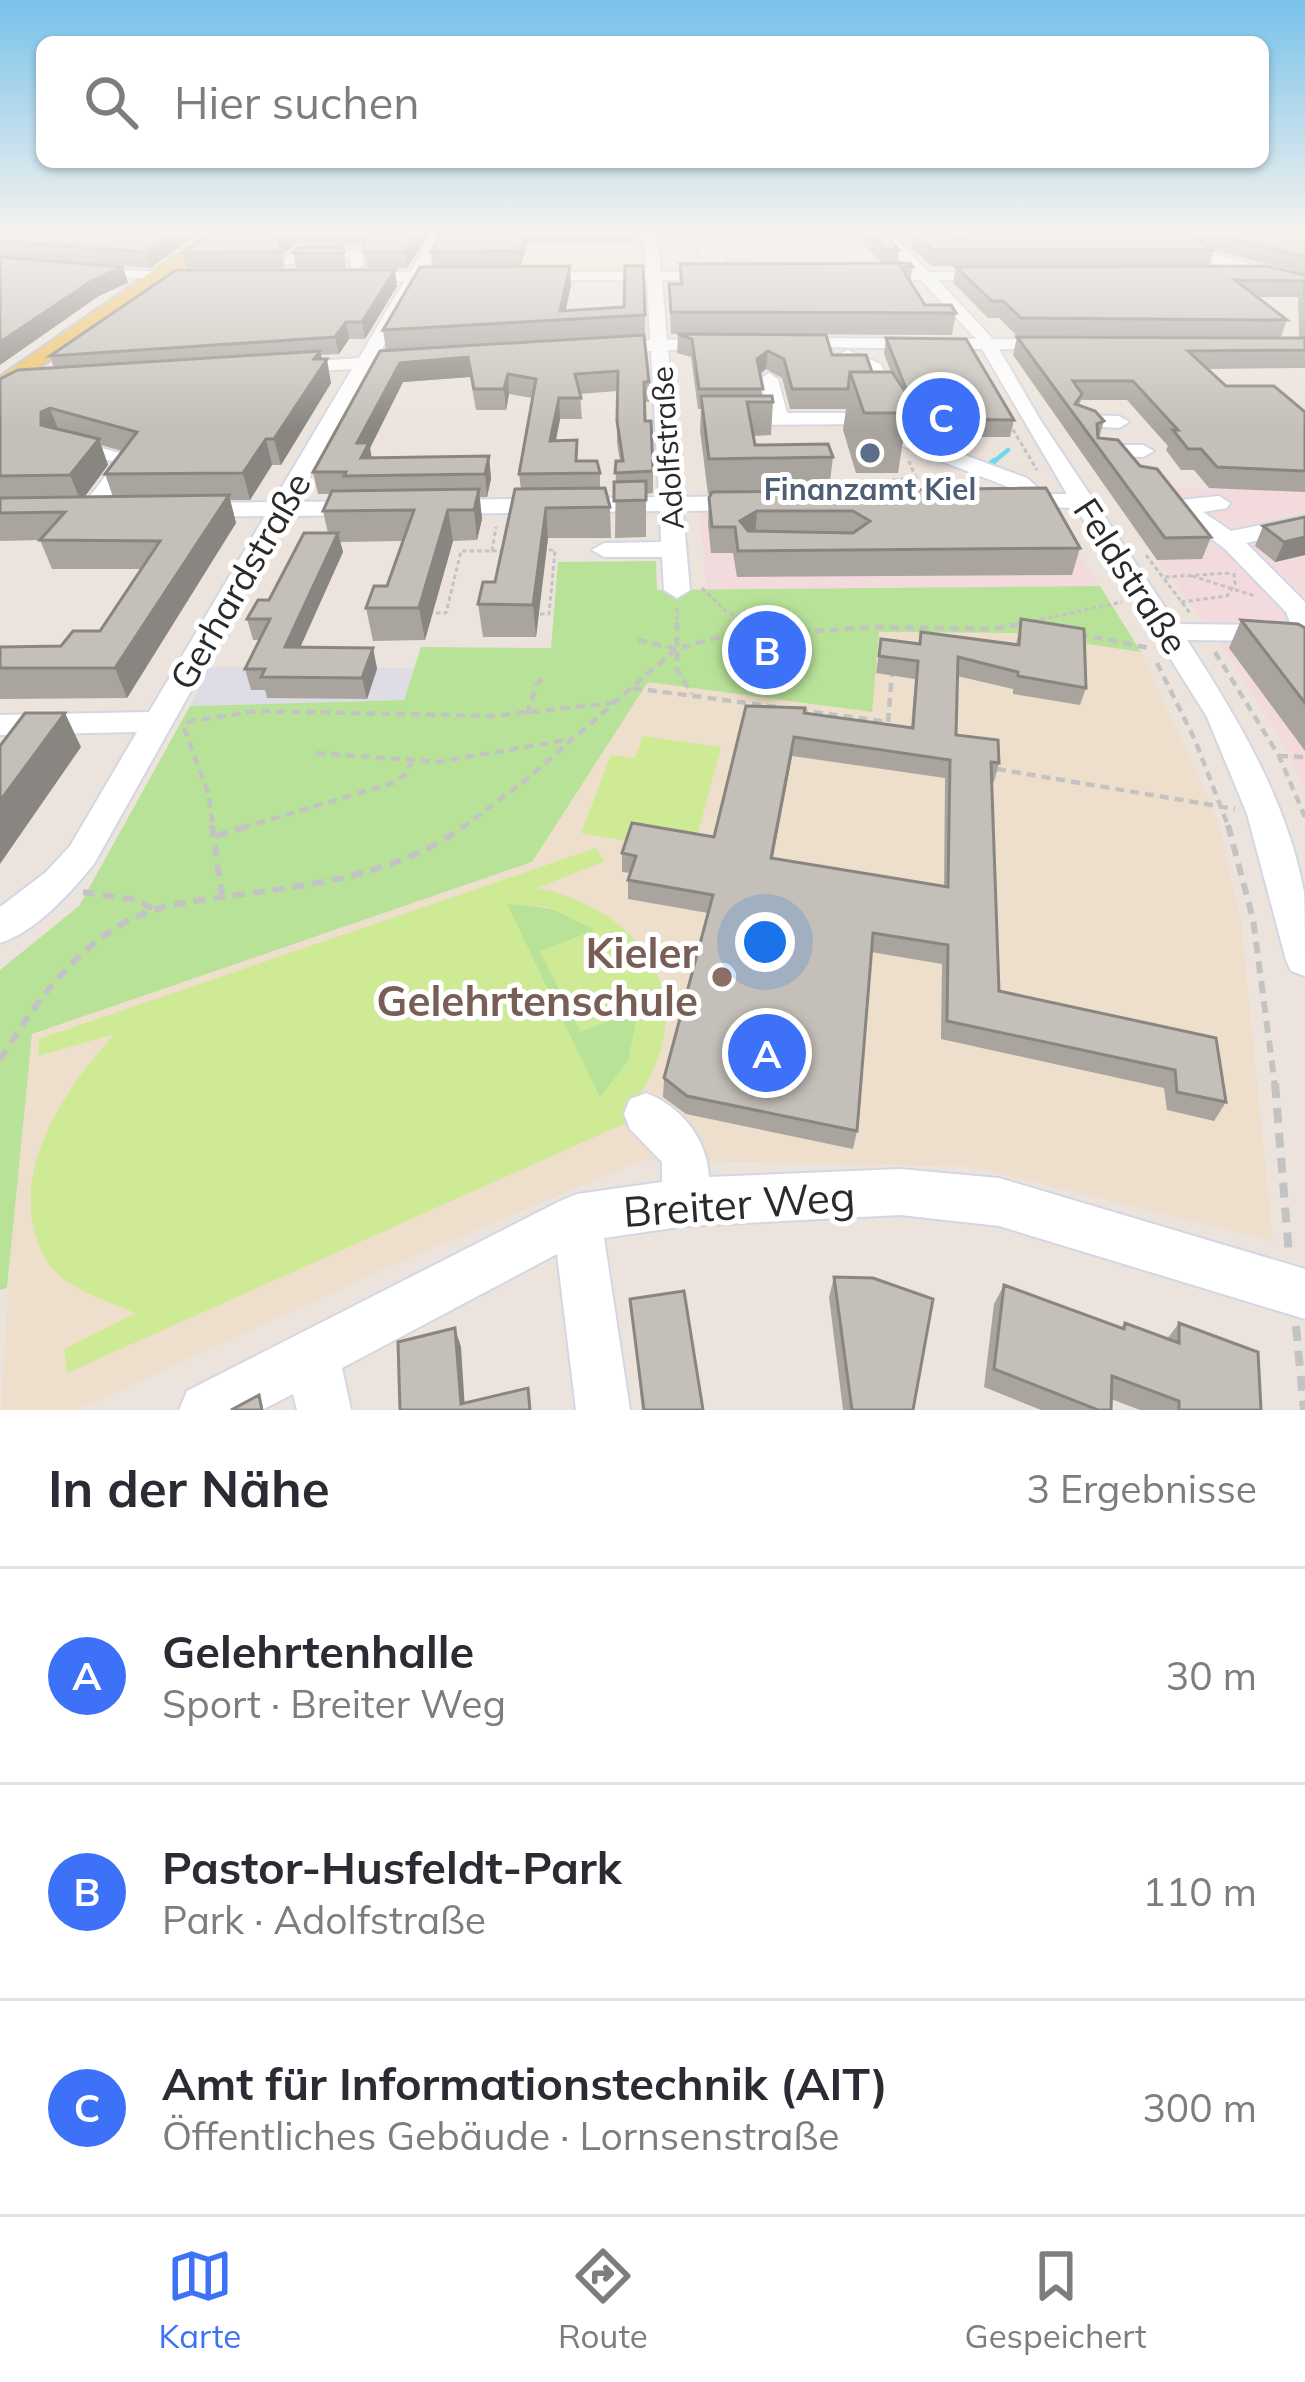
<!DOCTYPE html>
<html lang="de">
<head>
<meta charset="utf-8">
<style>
	:root { --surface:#fff; --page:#f2f2f3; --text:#2b2b33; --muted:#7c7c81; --line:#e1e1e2; --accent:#3d72f8 }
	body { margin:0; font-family:Mulish,sans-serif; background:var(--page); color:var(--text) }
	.you { position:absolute; left:765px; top:942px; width:42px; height:42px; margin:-30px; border:9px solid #fff; border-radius:50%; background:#1a73e8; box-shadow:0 0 0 18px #1a73e833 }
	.badge { display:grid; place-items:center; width:78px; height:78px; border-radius:50%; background:var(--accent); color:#fff; font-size:39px; font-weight:700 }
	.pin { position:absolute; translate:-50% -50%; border:6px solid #fff; box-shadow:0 3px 12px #0006 }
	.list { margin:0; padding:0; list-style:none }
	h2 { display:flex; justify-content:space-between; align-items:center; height:156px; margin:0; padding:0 48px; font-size:51px }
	h2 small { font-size:39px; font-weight:400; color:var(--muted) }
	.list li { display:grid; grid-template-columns:78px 1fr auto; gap:36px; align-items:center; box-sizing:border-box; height:216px; padding:0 48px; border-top:3px solid var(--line) }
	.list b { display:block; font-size:45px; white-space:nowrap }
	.list p { margin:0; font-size:39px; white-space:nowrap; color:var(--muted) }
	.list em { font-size:39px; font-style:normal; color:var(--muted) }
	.icon { flex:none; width:66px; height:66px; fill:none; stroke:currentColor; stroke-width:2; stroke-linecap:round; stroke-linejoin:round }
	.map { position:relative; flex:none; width:1305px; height:1410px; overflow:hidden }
	.search { position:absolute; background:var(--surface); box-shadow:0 3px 9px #0004; left:36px; right:36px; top:36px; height:132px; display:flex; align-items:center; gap:30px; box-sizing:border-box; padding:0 42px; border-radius:18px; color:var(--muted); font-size:45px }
	.sheet { height:804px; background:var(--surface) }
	nav { display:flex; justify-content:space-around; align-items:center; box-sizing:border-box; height:168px; border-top:3px solid var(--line); background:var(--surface); font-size:33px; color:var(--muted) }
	nav a { display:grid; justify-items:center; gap:6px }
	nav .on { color:var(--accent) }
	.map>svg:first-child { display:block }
</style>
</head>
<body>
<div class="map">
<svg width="1305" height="1410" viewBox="0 0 1305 1410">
	<rect width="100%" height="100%" fill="#ece4dc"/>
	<path fill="#dedde5" d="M209,667l205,1 -10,32 -214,6z"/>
	<path fill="#eedfcc" d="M450,234h190v38h-209z
		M878,632l136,1 127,19 76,165 24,103 32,321 -302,-74 -328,-7 -248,104 -318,146h-76l15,-240 16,-136 500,-172 116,-180 223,30z"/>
	<path fill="#f3dadd" d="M1305,463v325l-20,-41 -63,-100 -90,-120h32l-8,-39h68z
		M1047,504l53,82 -393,4 -8,-83z"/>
	<path fill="#b9e299" d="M656,561l1,29 443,-4 41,66 -127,-19 -135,-1 -7,80 -224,-30 -116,180 -500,172 -25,254 -7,2v-320l79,-64 111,-200 214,-6 17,-53 130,1 7,-86z
		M506,903c28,3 57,5 81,20 47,28 66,89 41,138 -7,13 -19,26 -28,37z"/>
	<path fill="#ceea95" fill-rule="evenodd" d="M643,736l78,11 -28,105 -112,-19 30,-78 24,3z
		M596,848l9,13 -68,27c103,20 168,110 102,207l7,19 -579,259 -3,-24 72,-36c-29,-12 -68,-23 -88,-50 -48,-79 13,-171 67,-229l-77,22 1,-17zM507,904l41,3 47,23 -55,21 40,81 58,-22 -10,51 -28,37z"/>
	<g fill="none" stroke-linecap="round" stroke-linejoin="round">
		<path stroke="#70d8ee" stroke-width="4.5" d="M991,464l17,-14"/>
		<path stroke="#70d8ee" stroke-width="6" d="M958,489l36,-28"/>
		<g stroke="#d2d7e3" stroke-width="4">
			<path id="minor" d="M432,234h14l-21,38h29l7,4 -41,5 -42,75 36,-2 9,5 -9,5 -43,3 -75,135 70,-1 12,7 -12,7 -77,1 -195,348c-24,29 -57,67 -94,79v-36l46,-35 24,-26 67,-114 -137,3v-20l149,-3 116,-196 -73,1 -12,-7 12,-7 81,-1 79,-133 -64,4 -9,-5 9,-5 71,-5 45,-77h-46l-7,-4 7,-4 52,-1z
				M644,234h14l3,38h57l7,4 -7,4h-56l5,60 52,-2 9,5 -9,5 -51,2 14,147 68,-1 11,7 -11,7 -67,1 7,79 -13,8 -13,-8 -2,-33h-58l-12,-7 12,-7 57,-1 -1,-31 -216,3 -12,-7 12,-7 215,-3 -8,-146 -46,1 -9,-5 9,-5 45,-2 -3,-60h-115l-7,-4 7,-4h114z
				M876,234h15l38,38 70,1 -5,7h-56l55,59 68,1 3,4 -9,5h-56l42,72 135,203 101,1 14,8 -14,8 -90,-1c50,77 100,160 117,252 1,26 1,57 1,84l-14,-5 -5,-11 -39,-146 -40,-97 -131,-209 -70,-2v-10l12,-2 -7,-6 -117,-45 -9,-19 -143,1 -10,-6 10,-6h25l-7,-34 9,-6 9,6 9,34h95l-15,-42 -29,-16 9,-5 34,14 29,71 117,43 18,16h22l-85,-145 -197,-2 -3,-4 9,-5 185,1 -55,-59 -52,-1 5,-7h38z
				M1164,234h16l43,23 82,21v10l-92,-25z
				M297,249l66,1v16l-12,3 -1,-12h-49l-6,7h-10v-6z
				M89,268l95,5 7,4 -7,4 -100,-6z
				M1083,415l36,1 10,6 -10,6 -43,-3 -3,-4z
				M73,440l68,19 -43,58 -8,2 -12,-7 38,-50 -50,-12 -3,-4z
				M1102,445h41l11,6 -11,6 -48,-2v-8z
				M1219,496l11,7 -3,5 -24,4 28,19 74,-15v14l-59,13 59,59v35l-10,-2 -9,-23 -61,-63 -56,-42 12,-7z
				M646,1093c36,14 61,46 63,84l191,-8 99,9 306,91v50l-306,-93 -99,-11 -214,11 -82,12 26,172h-54l-19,-156 -215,114 9,42h-54l-4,-16 -31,16h-83l8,-19 373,-190 17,-7 85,-12v-20l-32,-33 -6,-15 6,-15z"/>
		</g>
		<g stroke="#c3c3c3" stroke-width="5">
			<path id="major" d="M206,234h21l-227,161v-18z"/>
		</g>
		<path stroke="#c3c3c3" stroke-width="3" stroke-dasharray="4.5 3" stroke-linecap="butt" d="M697,246l1,13
			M725,261h32v5
			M758,264h16
			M1009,423l28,47
			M834,491l-2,-6 84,-7 -7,-17
			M492,551l4,-24
			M1146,555l44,58
			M1192,576l63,20
			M1165,577l67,-4
			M702,588l25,24 27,13
			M1181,602l46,-6 8,-12 -1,-11
			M677,608v17
			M436,613h10l15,-62h46
			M540,614h9l6,-64h-12
			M1033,621l89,-19"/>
		<path stroke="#c3c3c3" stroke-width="4.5" stroke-dasharray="9 6" stroke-linecap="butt" d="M677,622v48l15,24
			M748,622l24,11
			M1079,634l70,14
			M638,640l38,9
			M1215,652l64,104 26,61
			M1157,663l38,77 34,88
			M633,688l143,19
			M799,710l89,12 4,-49
			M527,714l10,-30 8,-8
			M187,722l69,-11 237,5 119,-13
			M184,728l24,65 5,35
			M316,753l122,9 134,-23
			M1279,756l26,1
			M997,769l238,40
			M242,828l151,-45 14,-9 4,-11
			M462,828l65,-49 149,-130 43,-12 158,-10 115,2 30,-5"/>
		<path stroke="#c3c3c3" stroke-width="6" stroke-dasharray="12 8" stroke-linecap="butt" d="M212,825l10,72
			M1228,825l25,94 22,167
			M216,836l36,-11
			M83,892l54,8 16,9
			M0,1060c32,-52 68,-104 122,-136 32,-19 71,-23 107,-28 81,-11 169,-20 236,-71"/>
		<path stroke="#c3c3c3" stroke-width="8" stroke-dasharray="15 10" stroke-linecap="butt" d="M1275,1083l14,172
			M1296,1326l8,84"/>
		<use href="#minor" fill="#fff" fill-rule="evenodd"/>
		<use href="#major" fill="#efbf5e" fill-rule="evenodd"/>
	</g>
	<path fill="#a9a49e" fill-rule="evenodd" d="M0,234h199l-49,34 -150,-12z
		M208,234h221l-22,34h-40l-4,-23 -66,-1 -15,10 2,14h-98l-4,-15z
		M440,234h201l-6,8h-107l-8,24 51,19 -6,25 80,5v20h-1l5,47v20h-4v19l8,50v22l-7,1v43l-31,1 1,-77h4l-3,-18v-52l-37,3 2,25h-22l-4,22 22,20 22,12v15l10,19 1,31h-63l-12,99h-53l-5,-33 17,-22 26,-93 -2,-15 13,-76 -23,-4 -3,16h-30l-6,-33 -67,5 -33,66 1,10 118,-2 2,23 -4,18h-8l3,22 -5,21 -24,1 -28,99 -52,1 -7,-33 21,-22 16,-45 -63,1 3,10 -43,95 73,1 4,21 -10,30 -100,-1 -2,-8h-14l-6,-21 15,-29h-7l-6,-21 22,-19 59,-67 -5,-22 8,-17h-13l-5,-22 73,-121 -3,-21 50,-63 -2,-15z
		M662,234h24v4h-23z
		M855,234h30l14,16 -2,14 16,3 -3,15 15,23 31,8 -4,22 -281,-1 -2,-50h10l1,-20h202z
		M914,234l46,6 -10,-6h237l27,16 -5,16h-278l-19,-18z
		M1189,234h116v40l-80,-21z
		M343,247l3,21h-50l-3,-15z
		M956,267l349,8v93l-98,1 19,17 79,26v80l-96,-4 -15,-18h-13l-15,-20 2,-4 -41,-46h-46l-2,6 25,15 -5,17 41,28 71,71 -9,22 -45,1 -144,-205 4,-18h282l-1,-40h-41l30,23 -6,17 -264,-1 -18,-18h-11l-35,-35z
		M397,286l-32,53h-16l-10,15 -18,1 10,28 -50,82h-9l-22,35h-20l6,23 -109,175 -127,1v-52l61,-1 39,-15 41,-62h-89l-12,-29 -40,1v-162l54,-11 -4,-12zM101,445l21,6 -17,23 8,23h-29l24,-32z
		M678,334l154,21 40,17h19l-7,-18 2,-16 128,82 -4,17h-83l-14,-6 -6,-15 -9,57h-42l-13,-43 3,-21h-56l-8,-31 -16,-9 -6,5 2,22 11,6 -2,33 -18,1 2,9 78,12 -4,33 251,58 -8,27 -335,2 -4,-24h-22l-3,-29 1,-26 2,-4h-3l-8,-64 1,-21h-3l-7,-52 -14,-4z
		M1305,517v38l-30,7 -20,-16 8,-20z
		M1021,619l65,69 -6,17 -67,-11v-5l-56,-13 -1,59 43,28 -5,19h-2l7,209 217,47 10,64 -12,19 -47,-11 -3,-22 -223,-49 1,-75 -71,-12 -14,179 -4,18 -167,-35 -23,-17 1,-19 44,-165 -80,-14v-19l2,-7 -8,-1v-19l92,-16 90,-124 107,15 4,-49 -39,-6 5,-34 37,5 3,-12 95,13zM792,756l153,22 -1,108 -171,-28z
		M1241,620l64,8v123l-76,-103z
		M834,1277l79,133h-70l-14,-113z
		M1004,1285l117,43 4,-5 42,16 12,-16 82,87h-121l-29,-11v11h-70l-57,-23 10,-83z
		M630,1299l73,111h-61z"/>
	<path fill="#898681" d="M173,234h26l-49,34 -5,-16z
		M287,234h8l2,10 -15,10 2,14 -5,-29z
		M417,234h12l-22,34 -2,-16z
		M525,234h2l1,8 -8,25 -1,-16z
		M570,266l1,19 -7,34 -4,-8z
		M123,267l5,16 -29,13 -99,69v-23l93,-62z
		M395,270l2,16 -32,53 -3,-17z
		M346,322l3,17 -10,15 -4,-17z
		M320,351l3,14 4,-6 4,24 -50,82 -7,-26z
		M768,351l-2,18 -10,8 1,-18z
		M468,357l2,20 -67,5 -33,66 3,17 -6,11 -10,-33 43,-80z
		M508,374l1,20 -3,16 -2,-21z
		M559,398l1,21 -9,44 -1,-22z
		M50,408l10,26 -19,-9v-13z
		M99,439l9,26 -27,37 -11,-27z
		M266,439l6,26 -22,35 -7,-27z
		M489,456l2,23 -4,18 -2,-23z
		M479,489l3,30 -5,21 -3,-30z
		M229,495l7,28 -109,175 -12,-30z
		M546,508l2,30 -12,99 -3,-32z
		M448,510l5,31 -28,99 -6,-32z
		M757,511l-2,25 -16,11 1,-26z
		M338,533l5,19 -52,116 -6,-21z
		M1305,537v18l-30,7 9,-20z
		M373,648l4,21 -10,30 -5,-21z
		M65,713l16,34 -81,117v-63z
		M794,737l-2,19 -23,120 2,-18z
		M455,1328l6,19 4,63 -4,-6z"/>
	<path fill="#c4bfb8" stroke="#898681" stroke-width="3" fill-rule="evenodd" d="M0,234h173l-28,18 -145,-11z
		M208,234h79l-8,5 1,13 -98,1z
		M364,234h53l-12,18h-41z
		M440,234h85l-6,17 -88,1z
		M871,234h14l14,16h-13z
		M915,234h30l15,6 4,-6h223l27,16h-281z
		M1223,234h82v23l-75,-19z
		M300,247h43l1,6h-51z
		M0,257l123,10 -30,13 -93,62z
		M910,263l3,4h-12l24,38h26l5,8 -285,-1 -2,-28h13l-2,-20z
		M570,266l-10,45 64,-4 1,-41h18l2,49 -262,15 37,-63z
		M1266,266l39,9v24l-1,-18 -69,-1 52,40 -266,-2 -18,-17h-11l-36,-34z
		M176,270h219l-33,52h-16l-11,15 -285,19z
		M678,334l148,1 6,20h34l6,17h-22l-2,17h-56l-8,-30 -16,-8 -11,8 6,30h-64l-7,-50z
		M644,335l5,47h-5l1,39h6l2,50 -38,2 1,-12h7l-6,-40 1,-50 -43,3 6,24h-22l-9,43 27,-1 -1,21h21l3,12 -81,1 17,-95 -28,-5 -4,15h-30l-6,-32 -68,6 -43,80h12l-8,15 128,-2 -4,18 -141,2 2,-4h-33l67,-121z
		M1017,337l288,1v12l-117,1 38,35h48l31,26v59l-88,-4 -16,-18h-13l-15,-19h5l-45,-49h-60l9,13 -7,10 20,7 9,10 -7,3 1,14 20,2 22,26 17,3 54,68 -46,1z
		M886,338l80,1 48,81 -84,-1 -14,-5z
		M320,351l-6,8h13l-53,80h-8l-23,34 -138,1 32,-42 -87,-24 -9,4v13l58,14 -29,36 -70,1v-97l18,-9z
		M850,372h42l18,27h-8l6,14h-44z
		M701,396h71l1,6h-26l8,43 73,-1 5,13 -124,2z
		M646,481v19l-32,1v-19z
		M605,488l5,19 -64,1 -13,97 -55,-1 5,-22h12l20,-93z
		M1046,488l34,60 -342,3 -3,-24h-23l-3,-29 3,-6zM757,511h96l17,10 -17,12 -105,-2 -8,-10z
		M479,489l-5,21h-26l-29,98h-53l8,-22h13l27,-76 -91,1 9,-20z
		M229,495l-114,173h-115v-21l61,-1 12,-15h27l60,-90 -120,-1 25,-28 -65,1v-15z
		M1305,517v20l-21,5 -21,-16z
		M304,533h34l-53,114 88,1 -11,30 -101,-1 4,-8h-20l25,-50h-23l11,-19h11z
		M1021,619l63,10 2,59 -68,-12v-4l-60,-15 -2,78 42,5 1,23 -8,-1 8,229 217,47 10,64 -49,-10 -2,-22 -228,-49 1,-76 -75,-12 -16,198 -170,-35 -23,-18 49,-183 -85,-15 8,-24 -14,-3 10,-30 82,14 32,-131 59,2 -1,5 109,15 5,-67 -39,-5 2,-17 39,5 1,-12 98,13zM794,737l156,23 -2,127 -177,-29z
		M1241,620l57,4 7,4v75z
		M25,713h40l-65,88v-55z
		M834,1277l39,1 60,21 -20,111h-61z
		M1004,1285l120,44 1,-6 54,20v-20l79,29 3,58h-82v-9l-67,-25 -1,34h-13l-104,-41z
		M684,1291l19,119h-59l-14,-111z
		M455,1328l6,76 67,-16 2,22h-130l-2,-68z
		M259,1395l3,15h-31z"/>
	<linearGradient id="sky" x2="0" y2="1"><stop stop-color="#78c2ea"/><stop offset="0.54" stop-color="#f6f3ef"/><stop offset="1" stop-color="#f6f3ef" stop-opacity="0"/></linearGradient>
	<rect width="1305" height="431" fill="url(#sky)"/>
	<circle fill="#5c6f8a" stroke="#fff" stroke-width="4.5" cx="870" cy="453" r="12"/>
	<circle fill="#8d6e63" stroke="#fff" stroke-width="4.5" cx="722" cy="977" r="12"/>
	<g text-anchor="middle" stroke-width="10" stroke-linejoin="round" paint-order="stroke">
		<g font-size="30" fill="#2a2a2a" stroke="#fff">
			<text transform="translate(668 448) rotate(-94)" y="10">Adolfstraße</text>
		</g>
		<g font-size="30" font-weight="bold" fill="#4e5e75" stroke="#fff">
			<text x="870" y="500">Finanzamt Kiel</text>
		</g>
		<g font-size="36" fill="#2a2a2a" stroke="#fff">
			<text transform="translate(1131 576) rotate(57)" y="13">Feldstraße</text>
			<text transform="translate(240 581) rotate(-60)" y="13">Gerhardstraße</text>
		</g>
		<g font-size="42" font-weight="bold" fill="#785e54" stroke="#fff" text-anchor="end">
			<text x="698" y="968">Kieler<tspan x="698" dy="48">Gelehrtenschule</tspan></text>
		</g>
		<g font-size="42" fill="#2a2a2a" stroke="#fff">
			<text transform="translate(739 1204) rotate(-4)" y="15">Breiter Weg</text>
		</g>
	</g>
</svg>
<div class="you"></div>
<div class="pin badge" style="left:767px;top:1053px">A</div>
<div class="pin badge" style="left:767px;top:650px">B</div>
<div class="pin badge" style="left:941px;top:417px">C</div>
<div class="search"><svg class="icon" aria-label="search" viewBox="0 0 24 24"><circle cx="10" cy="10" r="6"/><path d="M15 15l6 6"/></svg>Hier suchen</div>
</div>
<section class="sheet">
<h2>In der Nähe<small>3 Ergebnisse</small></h2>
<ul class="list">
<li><span class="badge">A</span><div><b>Gelehrtenhalle</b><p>Sport · Breiter Weg</p></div><em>30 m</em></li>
<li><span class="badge">B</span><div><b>Pastor-Husfeldt-Park</b><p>Park · Adolfstraße</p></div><em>110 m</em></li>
<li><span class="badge">C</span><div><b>Amt für Informationstechnik (AIT)</b><p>Öffentliches Gebäude · Lornsenstraße</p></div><em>300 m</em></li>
</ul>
</section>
<nav>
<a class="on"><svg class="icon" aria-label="map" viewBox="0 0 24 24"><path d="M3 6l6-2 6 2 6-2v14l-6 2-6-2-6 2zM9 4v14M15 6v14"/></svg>Karte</a>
<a><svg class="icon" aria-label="directions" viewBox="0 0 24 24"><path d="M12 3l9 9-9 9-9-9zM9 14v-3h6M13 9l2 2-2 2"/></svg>Route</a>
<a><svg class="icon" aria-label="saved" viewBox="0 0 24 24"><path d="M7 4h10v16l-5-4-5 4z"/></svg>Gespeichert</a>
</nav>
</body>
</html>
